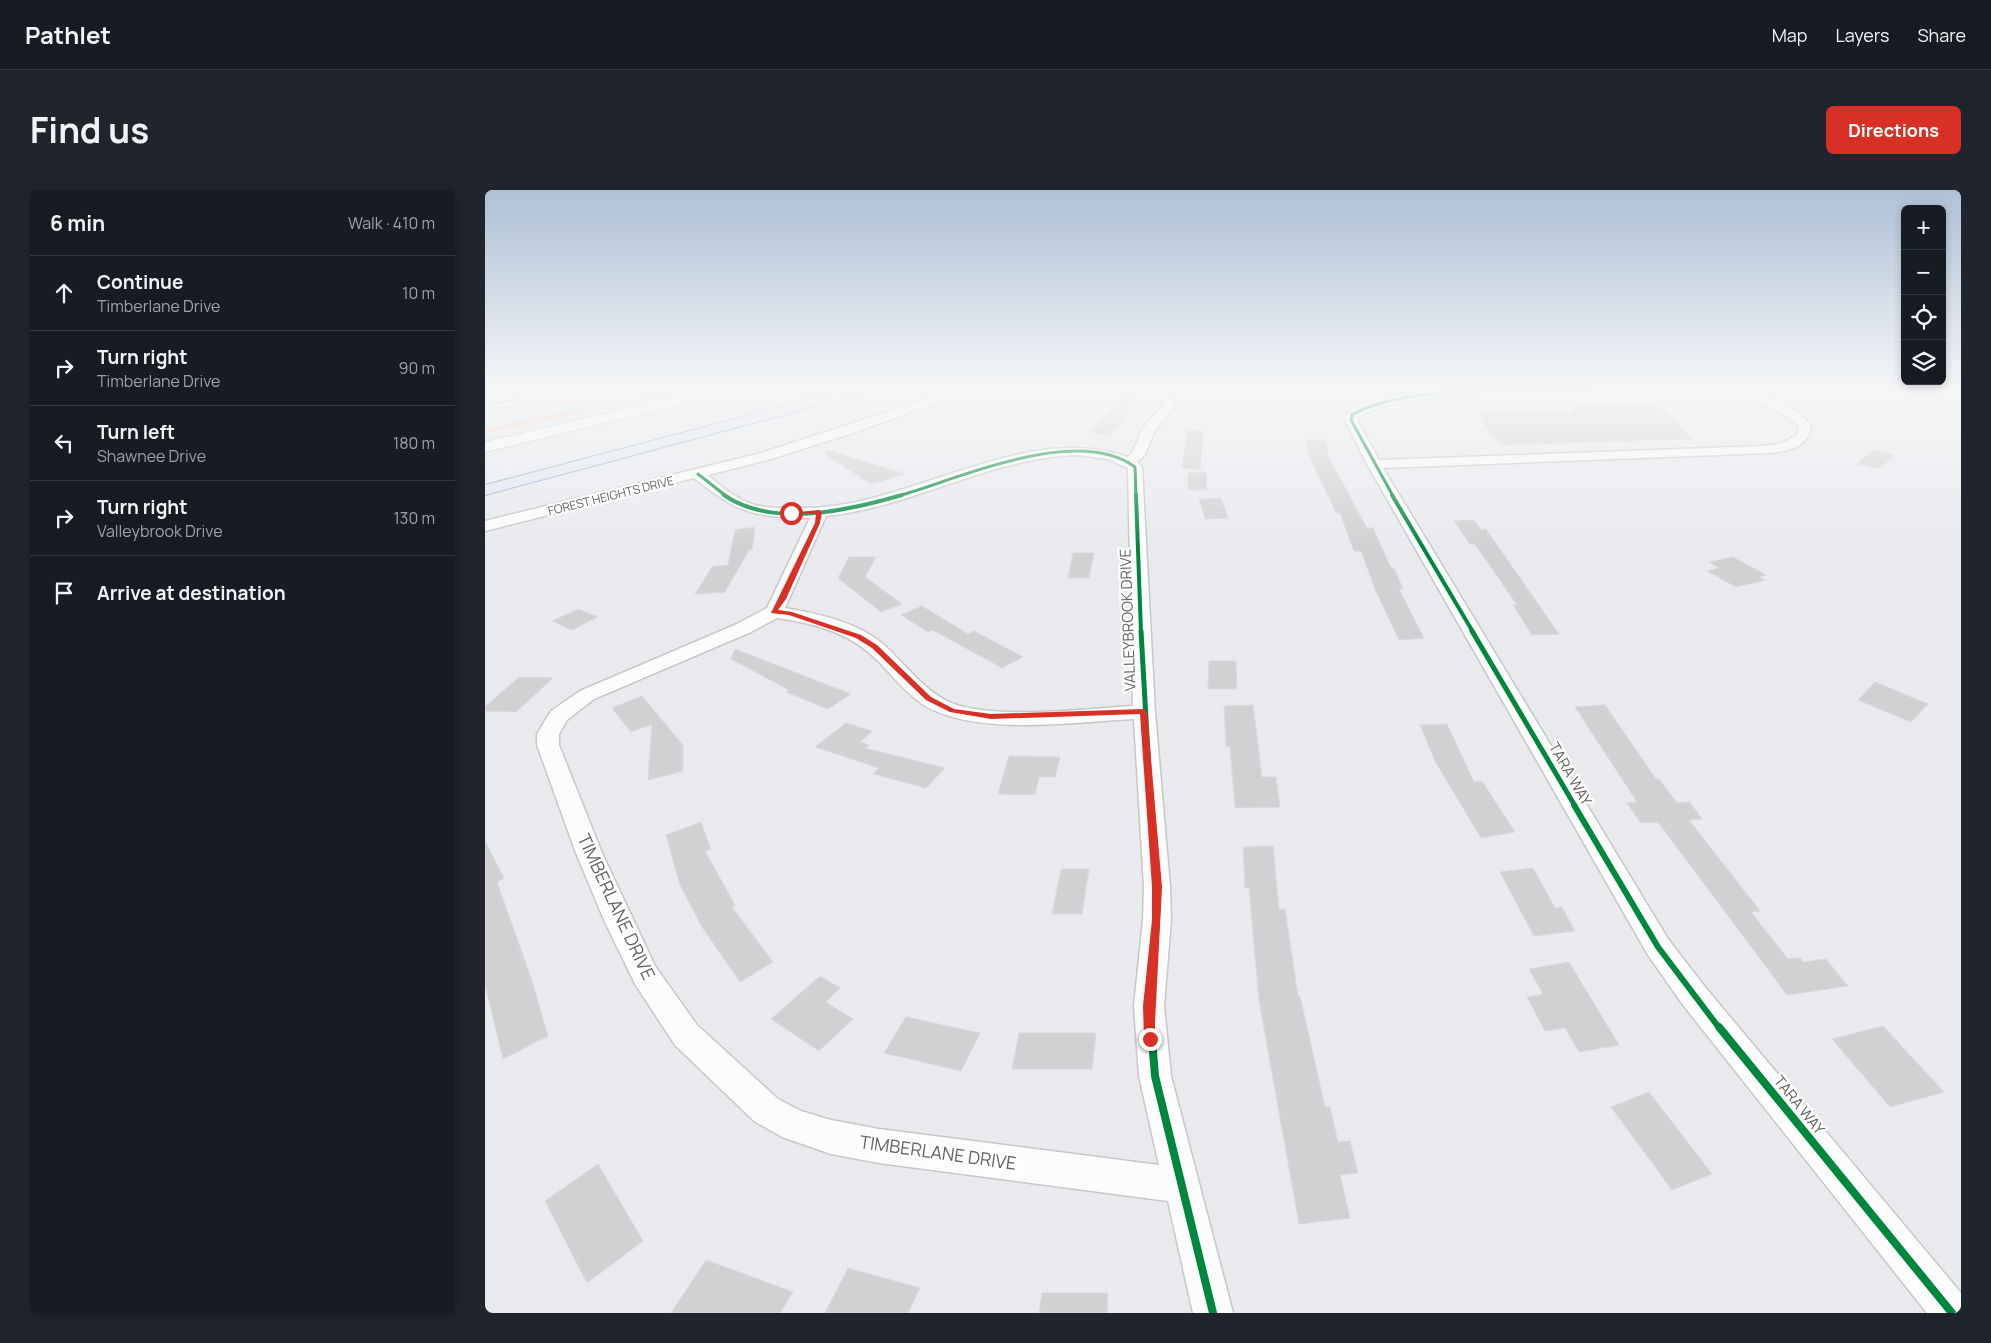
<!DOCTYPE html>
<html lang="en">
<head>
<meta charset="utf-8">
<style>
	:root { --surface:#171b24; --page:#20242c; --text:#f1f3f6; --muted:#9ea1a6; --line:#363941; --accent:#d93025 }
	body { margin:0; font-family:Manrope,sans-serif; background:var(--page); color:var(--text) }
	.controls { position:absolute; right:15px; top:15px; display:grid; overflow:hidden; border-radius:8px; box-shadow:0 2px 8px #0003 }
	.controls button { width:45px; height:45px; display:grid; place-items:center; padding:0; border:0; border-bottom:1px solid var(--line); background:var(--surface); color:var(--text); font:25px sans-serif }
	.stop { position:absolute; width:15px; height:15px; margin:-11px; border:4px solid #d93025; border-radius:50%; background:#fff }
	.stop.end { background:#d93025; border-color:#fff; box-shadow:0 1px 5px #0008 }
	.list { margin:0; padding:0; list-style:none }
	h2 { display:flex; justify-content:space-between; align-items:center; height:65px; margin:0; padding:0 20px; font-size:21px }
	h2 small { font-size:16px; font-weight:400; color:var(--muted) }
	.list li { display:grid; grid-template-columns:32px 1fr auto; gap:15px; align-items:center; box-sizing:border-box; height:75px; padding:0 20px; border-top:1px solid var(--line) }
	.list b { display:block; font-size:19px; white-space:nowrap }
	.list p { margin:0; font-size:16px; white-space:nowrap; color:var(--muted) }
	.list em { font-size:16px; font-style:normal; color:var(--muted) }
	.icon { flex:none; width:28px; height:28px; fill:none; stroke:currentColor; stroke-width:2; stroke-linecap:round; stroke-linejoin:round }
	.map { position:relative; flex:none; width:1476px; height:1123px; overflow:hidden; border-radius:8px }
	header { display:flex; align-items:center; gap:30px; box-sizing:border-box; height:70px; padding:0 25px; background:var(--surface); border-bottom:1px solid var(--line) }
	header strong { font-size:24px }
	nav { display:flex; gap:28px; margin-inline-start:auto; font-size:18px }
	.intro { display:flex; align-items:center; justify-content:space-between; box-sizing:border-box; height:120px; padding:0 30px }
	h1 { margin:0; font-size:35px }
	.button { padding:12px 22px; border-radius:8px; background:var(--accent); color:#fff; font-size:18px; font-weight:700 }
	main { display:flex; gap:30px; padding:0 30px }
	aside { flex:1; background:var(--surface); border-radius:8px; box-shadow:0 2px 8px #0003 }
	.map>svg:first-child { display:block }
</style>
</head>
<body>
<header>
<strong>Pathlet</strong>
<nav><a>Map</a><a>Layers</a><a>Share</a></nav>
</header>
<div class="intro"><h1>Find us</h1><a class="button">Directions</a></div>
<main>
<aside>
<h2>6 min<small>Walk · 410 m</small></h2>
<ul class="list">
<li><svg class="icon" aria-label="ahead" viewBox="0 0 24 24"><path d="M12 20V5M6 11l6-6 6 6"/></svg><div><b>Continue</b><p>Timberlane Drive</p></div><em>10 m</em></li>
<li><svg class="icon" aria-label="right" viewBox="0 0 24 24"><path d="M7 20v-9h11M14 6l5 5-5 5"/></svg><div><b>Turn right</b><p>Timberlane Drive</p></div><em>90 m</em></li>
<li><svg class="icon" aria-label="left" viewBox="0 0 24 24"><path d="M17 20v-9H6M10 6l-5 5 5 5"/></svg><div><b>Turn left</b><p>Shawnee Drive</p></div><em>180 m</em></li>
<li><svg class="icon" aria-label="right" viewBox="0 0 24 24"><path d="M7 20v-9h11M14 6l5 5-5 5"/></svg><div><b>Turn right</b><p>Valleybrook Drive</p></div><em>130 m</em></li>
<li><svg class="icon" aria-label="arrive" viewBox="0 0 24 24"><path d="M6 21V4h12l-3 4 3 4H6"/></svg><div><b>Arrive at destination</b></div></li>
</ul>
</aside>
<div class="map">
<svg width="1476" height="1123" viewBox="0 0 1476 1123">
	<rect width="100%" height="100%" fill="#e8eaee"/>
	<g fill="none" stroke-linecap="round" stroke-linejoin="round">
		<path stroke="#f8d1bc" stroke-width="4" d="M0,241c66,-16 134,-25 200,-41"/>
	</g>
	<path fill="#d1d1d4" stroke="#d8dadd" d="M643,200l11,9 -29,36 -18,-2z
		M1084,216h91l32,33 -191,6 -26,-32h99z
		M702,240l16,1 -3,38 -18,-1z
		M822,250h19l2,16 39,72h6l17,38 5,4 8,19h-4l25,49 -25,2 -24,-51 -14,-38h-7l-14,-38h-4l-27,-58z
		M342,260l79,24 -35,10 -46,-30z
		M1388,260l21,5 -15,14 -22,-5z
		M721,282l1,18h-19v-17z
		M736,308l7,20 -23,1 -6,-20z
		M989,330l7,10 5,-1 73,105 -27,1 -19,-30h4l-42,-61h-5l-16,-23z
		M270,337l-3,23h-3l-24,42 -30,2 17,-27 16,-2 7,-35z
		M588,363h21l-5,25h-21z
		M364,367h27l-11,20 37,27 -21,8 -43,-34z
		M1248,367l33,18 -7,2 6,3 -29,7 -29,-16 12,-3 -10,-6z
		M437,416l46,28 6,-3 49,26 -21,11 -69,-38 -5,2 -27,-17z
		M93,419l20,8 -26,13 -20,-9z
		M250,459l116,45 -23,15 -42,-17 3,-2 -58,-31z
		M724,471h27l1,28h-29z
		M34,487l34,1 -37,34 -31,-1v-4z
		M1390,492l53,22 -17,18 -53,-22z
		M157,506l41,49v26l-35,9 4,-56 -21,8 -19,-24z
		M768,515l9,72h14l4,30 -45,1 -5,-61h-4l-2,-41z
		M1120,515l51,74h3l18,24 13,-1 12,17 -13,1 71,91 -9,1 37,47 12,-1 3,4 23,-3 22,27 -61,9 -129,-173 -17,1 -14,-20 10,-1 -62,-95z
		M361,533l26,8 -12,11 9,3 -4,3 80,20 -19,20 -53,-14 6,-6 -64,-21z
		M962,534l27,58 8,-1 33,51 -34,6 -46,-77 -15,-36z
		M524,566l51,1 -5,20h-16l-4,18 -37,-1z
		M216,632l10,27 -6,2 30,54 -3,2 41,55 -33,20 -38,-55 -22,-42 -14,-50z
		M0,651l19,37 -7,4 35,99 16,55 -45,23 -18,-74z
		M788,656l6,63h6l13,87h2l25,111h5l8,35 12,-1 8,32 -18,2 10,43 -51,6 -40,-224 -10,-112h-4l-2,-41z
		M1048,678l22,40 7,-1 13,24 -41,5 -34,-64z
		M576,679h28l-7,45h-30z
		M1084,772l50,83 -40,7 -14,-24 -20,3 -18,-34 16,-3 -14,-25z
		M335,786l20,12 -14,14 27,17 -34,32 -48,-32z
		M421,827l74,16 -19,38 -77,-18z
		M1398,836l61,66 -54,15 -58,-68z
		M534,843h77l-4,36h-80z
		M1164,902l63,82 -40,16 -61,-83z
		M113,974l45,77 -56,42 -42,-82z
		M221,1070l87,32 -13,21h-109z
		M363,1078l72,20 -12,25h-83z
		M557,1103h66l-1,20h-68z"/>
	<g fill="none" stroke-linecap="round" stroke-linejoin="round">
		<g stroke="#c6c7c7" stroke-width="3">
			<path id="lane" d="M113,200l17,1 -3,2 -73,2 1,3 -55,13v-4l52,-12 -51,-1v-4l61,2z"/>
		</g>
		<g stroke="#c6c7c7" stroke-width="3">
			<path id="street" d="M469,200h17l-115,42 -85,27 -63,16c13,11 27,23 44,29 15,5 33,4 49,4 108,1 221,-88 326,-51l5,-4 11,-25 24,-28 4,-1 6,4 -23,29 -9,23 -8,7 5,5 13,245 15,175 1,33 -7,86 7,70 62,237h-40l-25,-112 -289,-38 -48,-9 -49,-17 -28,-16 -79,-76 -40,-61 -31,-64 -28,-67 -39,-108v-11l14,-23 29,-20 157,-67 30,-16 43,-90c-57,-1 -71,-4 -116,-40l-209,53v-10l276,-68zM593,265l29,4 21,9 5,238c-46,3 -145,15 -186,-5 -25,-13 -42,-37 -63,-56 -26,-23 -65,-31 -99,-37l41,-92c86,-8 165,-59 252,-61zM292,428c36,5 74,15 100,42 17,17 34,40 56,50 54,25 143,12 201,9l10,168 -1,33 -9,86 5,70 20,89 -280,-36 -48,-9 -30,-9 -23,-12 -81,-74 -42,-59 -53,-113 -43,-108v-11l8,-14 27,-21 157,-67z
				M970,200h141l-6,3c-58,1 -185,-5 -232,24l-1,3 22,40 383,-14 21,-3 15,-9 1,-7c-26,-26 -59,-26 -92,-35l-2,-2c36,0 83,5 106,36 -2,21 -22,25 -41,27l-387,15 285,471 37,48 256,306v20h-34l-244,-308 -35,-50 -281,-491 -22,-44c5,-26 88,-29 110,-30z
				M1448,200h15l13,6v9z"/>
		</g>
		<g stroke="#c6c7c7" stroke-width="2">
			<path id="secondary" d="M221,200h24l-2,3 -243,59v-10z"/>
		</g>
		<g stroke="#94a8c6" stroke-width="2">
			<path id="highway" d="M359,200h23l-2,3 -380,102v-10z"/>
		</g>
		<use href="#lane" fill="#fcfcfc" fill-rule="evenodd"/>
		<use href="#street" fill="#fcfcfc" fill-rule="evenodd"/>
		<use href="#secondary" fill="#fcfcfc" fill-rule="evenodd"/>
		<use href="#highway" fill="#e2e7f0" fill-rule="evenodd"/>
		<g stroke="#fff" stroke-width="5">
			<path id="cycleway-far4" d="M213,284l28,22
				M413,306c61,-17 179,-72 237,-29l1,29
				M908,306l-42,-76 1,-5c51,-31 176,-24 238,-25"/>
		</g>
		<g stroke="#fff" stroke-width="6">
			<path id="cycleway-far3" d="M239,305c49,34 126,15 178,0
				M651,305l5,137
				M907,305l81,137"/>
		</g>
		<g stroke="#fff" stroke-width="8">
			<path id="cycleway-far2" d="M656,441l10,175
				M987,441l103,175"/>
		</g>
		<g stroke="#fff" stroke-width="9">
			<path id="cycleway-far1" d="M666,615c3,38 8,77 6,116 -2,36 -9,71 -6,108
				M1089,615l84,142 62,82"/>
		</g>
		<g stroke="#fff" stroke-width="11">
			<path id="cycleway" d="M666,837l4,49 58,237
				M1234,837l233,286"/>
		</g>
		<use href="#cycleway-far4" stroke="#00873e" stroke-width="3"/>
		<use href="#cycleway-far3" stroke="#00873e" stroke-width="4"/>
		<use href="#cycleway-far2" stroke="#00873e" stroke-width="5"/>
		<use href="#cycleway-far1" stroke="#00873e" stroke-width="6"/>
		<use href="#cycleway" stroke="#00873e" stroke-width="8"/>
	</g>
	<linearGradient id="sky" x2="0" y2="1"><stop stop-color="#aec0d6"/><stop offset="0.56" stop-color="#f5f6f7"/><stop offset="1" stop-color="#f5f6f7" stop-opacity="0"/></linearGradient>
	<rect width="1476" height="357" fill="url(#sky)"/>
	<path fill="#d93025" d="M334,320l3,2 -2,11 -34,76 -8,11 14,2 69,23 16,10 54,52 23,12 37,5 153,-5 3,3 15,175 -8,155h-8l-2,-3 -1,-33 9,-86v-33l-12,-173 -149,5 -41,-7 -24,-12 -54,-52 -16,-10 -67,-23 -18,-2 44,-90 1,-9 -28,-1z"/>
	<g text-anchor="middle" stroke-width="4.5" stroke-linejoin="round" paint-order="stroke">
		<g font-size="12" fill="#66625d" stroke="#fff">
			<text transform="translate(126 306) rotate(-14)" y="4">FOREST HEIGHTS DRIVE</text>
		</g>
		<g font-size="15" fill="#66625d" stroke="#fff">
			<text transform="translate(643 430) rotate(-92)" y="5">VALLEYBROOK DRIVE</text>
			<text transform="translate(1085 584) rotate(60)" y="5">TARA WAY</text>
			<text transform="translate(1314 915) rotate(51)" y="5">TARA WAY</text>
		</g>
		<g font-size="18" fill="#66625d" stroke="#fff">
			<text transform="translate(131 717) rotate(65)" y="6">TIMBERLANE DRIVE</text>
			<text transform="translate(453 963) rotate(8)" y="6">TIMBERLANE DRIVE</text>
		</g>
	</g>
</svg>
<div class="controls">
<button>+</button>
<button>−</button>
<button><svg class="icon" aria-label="locate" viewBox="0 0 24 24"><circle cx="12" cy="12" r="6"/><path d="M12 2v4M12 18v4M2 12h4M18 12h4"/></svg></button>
<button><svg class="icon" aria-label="layers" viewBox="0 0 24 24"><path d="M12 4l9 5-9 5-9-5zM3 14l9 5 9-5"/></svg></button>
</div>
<div class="stop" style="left:306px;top:323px"></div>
<div class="stop end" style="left:665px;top:849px"></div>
</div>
</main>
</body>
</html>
